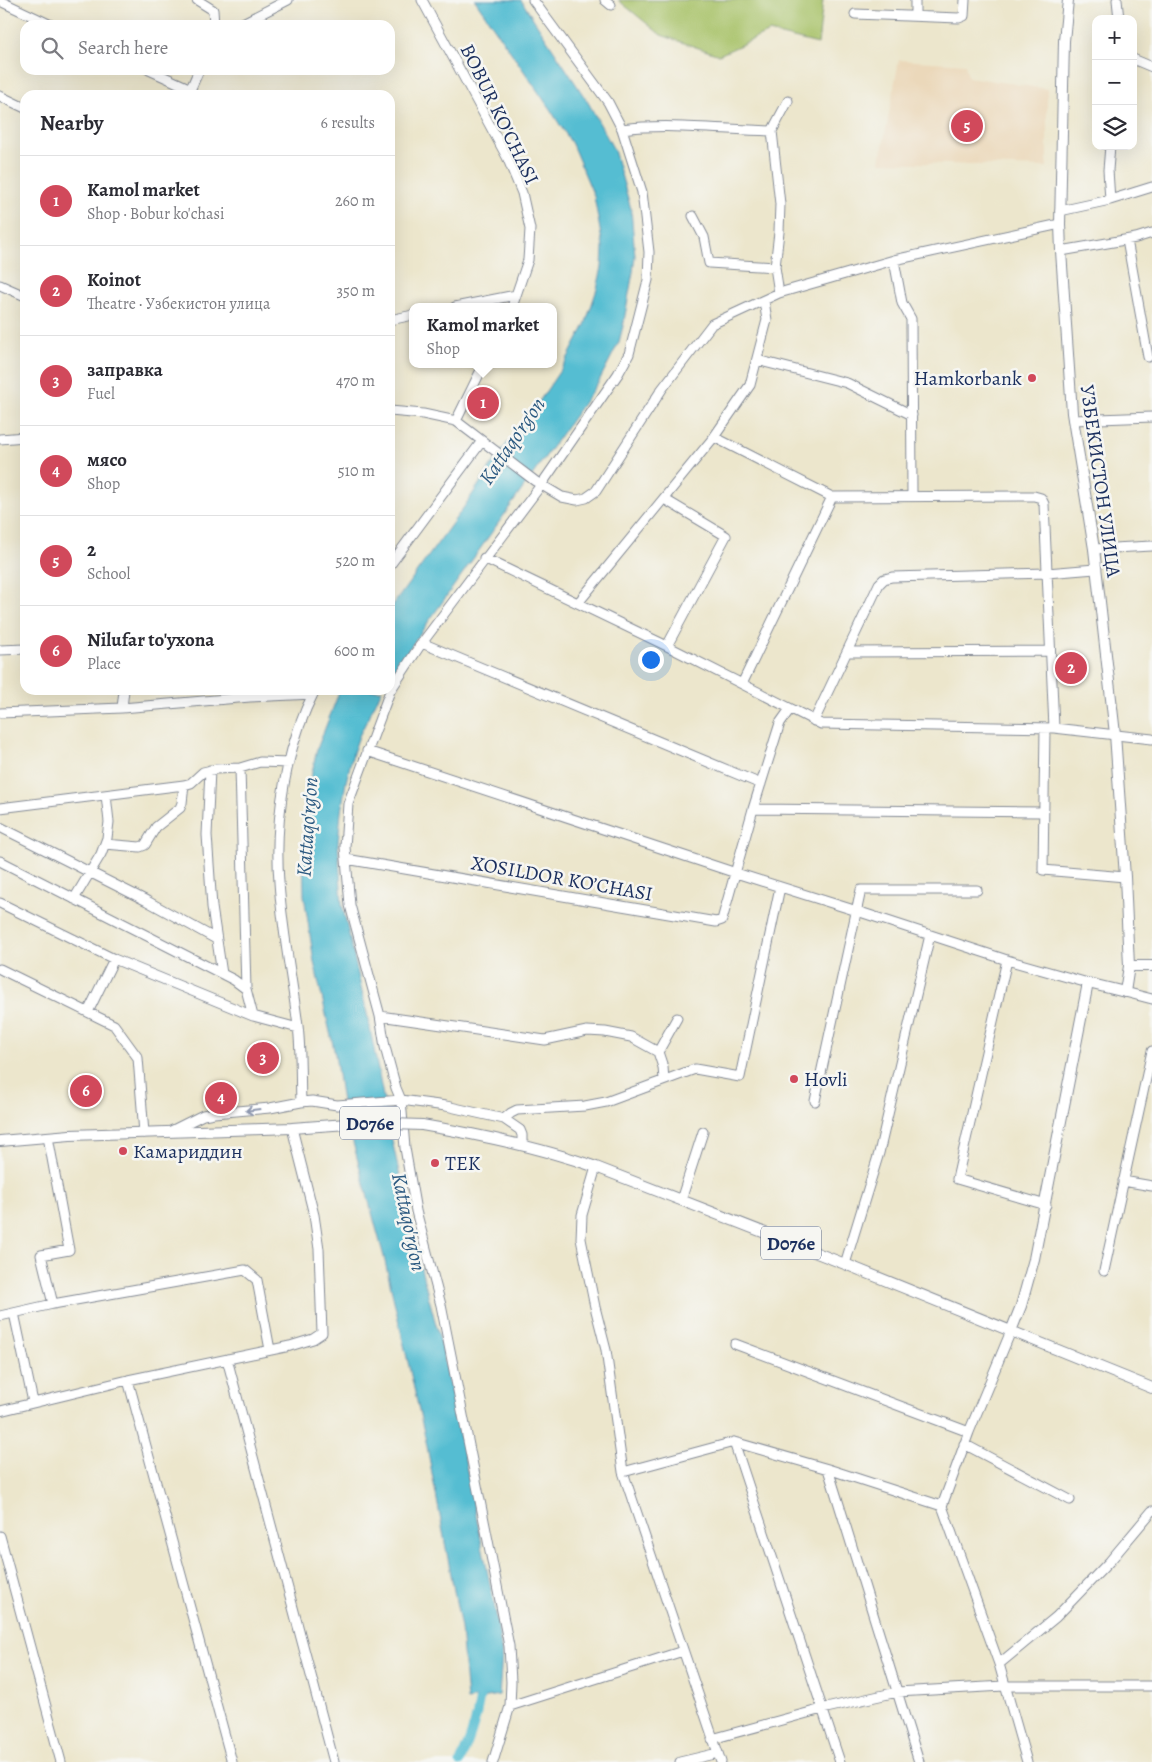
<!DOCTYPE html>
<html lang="en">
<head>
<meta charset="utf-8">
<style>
	:root { --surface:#fff; --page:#f7f7f7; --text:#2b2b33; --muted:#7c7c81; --line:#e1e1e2; --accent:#d1495b }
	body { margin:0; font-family:Alegreya,serif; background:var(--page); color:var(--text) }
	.controls { position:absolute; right:15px; top:15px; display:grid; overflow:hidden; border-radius:10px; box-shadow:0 5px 20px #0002 }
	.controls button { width:45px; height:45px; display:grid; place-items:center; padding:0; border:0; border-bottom:1px solid var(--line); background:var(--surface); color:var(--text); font:25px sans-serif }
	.you { position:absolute; left:650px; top:659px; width:18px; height:18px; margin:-12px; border:4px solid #fff; border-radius:50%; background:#1a73e8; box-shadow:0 0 0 8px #1a73e833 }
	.badge { display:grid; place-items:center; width:32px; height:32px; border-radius:50%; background:var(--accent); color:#fff; font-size:16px; font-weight:700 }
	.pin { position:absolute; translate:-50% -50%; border:2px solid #fff; box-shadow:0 1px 5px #0006 }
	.popup { position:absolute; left:409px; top:303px; width:148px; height:65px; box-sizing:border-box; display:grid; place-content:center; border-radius:10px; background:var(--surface); filter:drop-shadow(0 1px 4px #0005); font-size:16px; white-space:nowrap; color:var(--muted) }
	.popup b { font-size:19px; color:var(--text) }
	.popup::after { content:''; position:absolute; left:50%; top:100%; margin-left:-10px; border:10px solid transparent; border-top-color:var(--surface) }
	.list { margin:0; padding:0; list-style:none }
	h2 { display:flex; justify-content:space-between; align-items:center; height:65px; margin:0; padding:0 20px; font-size:21px }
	h2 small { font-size:16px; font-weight:400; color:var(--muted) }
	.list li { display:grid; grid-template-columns:32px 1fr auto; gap:15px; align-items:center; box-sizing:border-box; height:90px; padding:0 20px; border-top:1px solid var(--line) }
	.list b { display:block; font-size:19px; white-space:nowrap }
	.list p { margin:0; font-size:16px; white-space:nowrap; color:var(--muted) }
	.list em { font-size:16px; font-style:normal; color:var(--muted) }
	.icon { flex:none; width:28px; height:28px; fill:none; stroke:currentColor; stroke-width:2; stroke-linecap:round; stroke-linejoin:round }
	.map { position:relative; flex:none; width:1152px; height:1762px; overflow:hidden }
	.search { position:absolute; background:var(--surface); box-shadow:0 5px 20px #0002; left:20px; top:20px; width:375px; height:55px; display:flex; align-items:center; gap:12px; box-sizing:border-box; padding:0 18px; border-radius:15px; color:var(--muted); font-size:19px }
	.panel { position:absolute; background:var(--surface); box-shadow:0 5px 20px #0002; left:20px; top:90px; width:375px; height:605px; border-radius:15px }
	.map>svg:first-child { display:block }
</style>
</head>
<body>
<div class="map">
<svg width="1152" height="1762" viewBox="0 0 1152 1762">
	<rect width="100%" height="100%" fill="#f6f6f2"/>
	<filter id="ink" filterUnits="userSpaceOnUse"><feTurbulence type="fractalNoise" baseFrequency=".02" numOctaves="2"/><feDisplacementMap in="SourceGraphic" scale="10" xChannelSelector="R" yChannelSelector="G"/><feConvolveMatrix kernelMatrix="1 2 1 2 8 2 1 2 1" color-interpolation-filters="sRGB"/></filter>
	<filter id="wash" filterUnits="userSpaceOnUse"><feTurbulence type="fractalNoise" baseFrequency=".0096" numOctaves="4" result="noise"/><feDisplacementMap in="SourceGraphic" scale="20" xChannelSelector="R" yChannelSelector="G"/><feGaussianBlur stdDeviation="1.12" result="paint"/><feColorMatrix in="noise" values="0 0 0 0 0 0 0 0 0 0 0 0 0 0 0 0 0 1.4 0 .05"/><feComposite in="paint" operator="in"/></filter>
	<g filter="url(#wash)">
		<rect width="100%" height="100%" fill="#ece6cc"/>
		<path fill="#ebd8ba" d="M899,60l66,4 3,13 79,12v78l-167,-5z"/>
		<path fill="#a8c269" stroke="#627864" d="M618,0h205l-5,44 -49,-12 -50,23 -58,-20z"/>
		<path fill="#55bdd2" stroke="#387698" d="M475,0h46l68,104 25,46 17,59 4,47 -2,16 -10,54 -4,16 -20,39 -209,295v-67l74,-102 37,-56 29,-36 35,-52 20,-38 12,-36 5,-22 1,-20 -9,-51 -22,-52 -22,-35z
			M340,690h42l-23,46 -6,17 -7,29 -5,30 -3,31 4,61 26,114 19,99 29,133 26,97 54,267 6,41 -3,40 -32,5 -6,-72 -35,-187 -42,-184 -42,-155 -7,-48 -21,-92 -10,-67 -1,-49 3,-36 4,-28 7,-33z"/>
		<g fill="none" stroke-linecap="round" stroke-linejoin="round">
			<path stroke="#55bdd2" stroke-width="9" d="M460,1762c11,-24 19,-49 21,-75"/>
		</g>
	</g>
	<g filter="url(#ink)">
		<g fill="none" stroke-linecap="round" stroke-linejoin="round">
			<g stroke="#848a95" stroke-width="11">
				<path id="minor" d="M197,0l16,10 1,15
					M422,0l85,157 15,36 8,36 -2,31 -16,47
					M605,0l6,5
					M1117,0l2,19
					M0,1l51,24
					M855,14l104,4 5,-2 1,-16
					M915,16v-16
					M239,25l49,-25
					M1133,59l19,8
					M149,70l42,19
					M188,95l11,-25
					M0,96l25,12
					M622,129c50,-6 100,1 150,2
					M1110,146l-2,24 2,30
					M1060,211l50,-11 42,-13
					M693,216l11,21 5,26 66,4
					M1127,240l21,117
					M1061,251l75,-13 16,-5
					M894,260l8,43 9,16 1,176
					M0,285l25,11
					M779,293l-4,-26 4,-35 1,-28 -8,-73 16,-30
					M455,307l61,-12
					M390,320l23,-5
					M757,360l90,23 65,32
					M390,411l33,3 33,7 79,60 27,16 15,3 9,-2 10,-7 66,-102 50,-65 67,-31 115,-33 166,-36
					M1073,420l79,-3
					M456,421l28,-57
					M714,437l118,60 202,-1 7,2 3,6 10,224
					M0,439l25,-2
					M664,499l62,37 -59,110
					M1094,549l58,-3
					M484,558l183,88 154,78 233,4 98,11
					M390,565l92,-124
					M578,603l136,-166 36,-52 17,-65 -3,-19
					M422,643l339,141
					M0,650l25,-1
					M847,652l203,-1
					M742,684l90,-187
					M122,708l2,-18
					M0,713l122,-5 128,-11 63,-3
					M814,721l65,-137 5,-5 8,-2 155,-4 48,-4
					M1045,728l-2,142 82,7
					M367,751l369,122 121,38 150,49 81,23
					M240,768l6,221
					M210,770l-3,65 5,72 10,67
					M0,808l184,-23 7,-2 12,-11 13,-3 24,-1 20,-6 29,1
					M753,809l290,3
					M0,827l147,74 69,38
					M105,844l35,3 5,-2 11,-18 24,-19 2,-5 2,-18
					M346,859l370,63 6,-2 31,-111 27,-86 10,-14
					M0,861l234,119 12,9 7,27
					M74,899l27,-45 6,-16 2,-16 -3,-27
					M0,903l114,56 139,57 45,12
					M1007,960l-50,219 89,26
					M0,969l114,56 24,33 6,75
					M1125,992l27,7
					M88,1012l26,-53
					M380,1016l165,24 42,-9 18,1 26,5 27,15 5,15 1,13
					M658,1052l19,-34
					M815,1101l46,-211h116
					M301,1102c-1,-26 0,-52 -3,-76 -6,-48 -16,-96 -19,-144 -5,-63 7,-136 36,-192
					M504,1119l7,-6 6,-3 68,-4 21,-4 89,-33 45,8 40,-190
					M171,1131l32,-16 11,-2 56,-5 31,-6 11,-1 25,4 64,-5 45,6 58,13 16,11 2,5v9
					M48,1137l21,113 -28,5 12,49
					M596,1167l-14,48 -1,24 14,68 11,43 17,122 98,290
					M1123,1181l29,5
					M681,1200l22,-68
					M845,1264l34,-111 51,-218
					M1104,1271l48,-220
					M14,1313l19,89
					M0,1316l53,-12 192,-34 12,10 13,70
					M1011,1331l-42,101 -27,74 57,158 28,98
					M735,1344l234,88
					M227,1359l107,403
					M128,1380l104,382
					M0,1411l128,-31 162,-34 23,-7 9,-6 -3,-84 -5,-34 -22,-87
					M734,1442l106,320
					M964,1444l106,56
					M828,1469l91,293
					M623,1472l111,-30 94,27 114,37
					M0,1536l61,226
					M999,1664l57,-47 54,-56 42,-50
					M510,1706l173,-55
					M712,1739l110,-30 75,-17 107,-6h148
					M493,1762l17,-56 1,-24 -2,-36 -68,-341 -25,-94 -11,-63 -4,-48 -5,-12 -11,-41 -5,-31 -30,-111 -5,-58 3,-43 42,-113 29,-44 122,-162 77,-111 11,-20 19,-74 1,-28 -7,-60 -20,-63 -14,-27 -75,-102
					M680,1762l38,-9"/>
			</g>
			<g stroke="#848a95" stroke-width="12">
				<path id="major" d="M1129,966h23
					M422,1125c59,10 118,22 174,42l249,97 307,124
					M0,1141l70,-6 222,-7 27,-2
					M1011,1331l10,-25 13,-47 54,-276 37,9 4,-26 -4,-89 -10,-143 -21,-185 -22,-136 -11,-162 -1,-27 4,-183 4,-41"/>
			</g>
			<use href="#minor" stroke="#fff" stroke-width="9"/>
			<use href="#major" stroke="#fff" stroke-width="10"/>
			<g stroke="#848a95" stroke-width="12" stroke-linecap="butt">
				<path id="major-bridge" d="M319,1126l43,-3 60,2"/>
			</g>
			<use href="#major-bridge" stroke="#fff" stroke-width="10"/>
		</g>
		<defs><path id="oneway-shaft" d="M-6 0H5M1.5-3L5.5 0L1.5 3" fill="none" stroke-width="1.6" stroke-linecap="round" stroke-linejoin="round" transform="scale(1.25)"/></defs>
		<use stroke="#8d97ae" href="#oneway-shaft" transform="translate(253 1110) rotate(173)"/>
	</g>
	<g fill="#d1495b" stroke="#f6f6f2" stroke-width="2">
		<circle cx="1032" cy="378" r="5"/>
		<circle cx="794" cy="1079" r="5"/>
		<circle cx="123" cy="1151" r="5"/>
		<circle cx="435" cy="1163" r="5"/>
	</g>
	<g text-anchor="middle" stroke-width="5" stroke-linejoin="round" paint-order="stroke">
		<g fill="#f6f6f2" stroke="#5d6b8a" stroke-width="1">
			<rect x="340" y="1106.5" width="60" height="33" rx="4"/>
			<rect x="761" y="1226.5" width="60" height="33" rx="4"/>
		</g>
		<g font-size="19" font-weight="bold" fill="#1b2f5e">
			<text x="370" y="1130">D076e</text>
			<text x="791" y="1250">D076e</text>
		</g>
		<g font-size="20" fill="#1b2f5e" stroke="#f6f6f2">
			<text transform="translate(500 114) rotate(64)" y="7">BOBUR KO'CHASI</text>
			<text transform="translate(1101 481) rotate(82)" y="7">УЗБЕКИСТОН УЛИЦА</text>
			<text transform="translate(562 878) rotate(10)" y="7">XOSILDOR KO’CHASI</text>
		</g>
		<g font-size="20" fill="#1b2f5e" stroke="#f6f6f2" text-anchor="start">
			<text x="1022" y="385" text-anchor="end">Hamkorbank</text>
			<text x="804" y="1086">Hovli</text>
			<text x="133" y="1158">Камариддин</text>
			<text x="445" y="1170">TEK</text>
		</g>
		<g font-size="21" font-style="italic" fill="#2c5a81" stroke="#f6f6f2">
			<text transform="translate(512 441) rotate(-56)" y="7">Kattaqo'rg'on</text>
			<text transform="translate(307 827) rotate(-86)" y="7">Kattaqo'rg'on</text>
			<text transform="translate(409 1222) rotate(78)" y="7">Kattaqo'rg'on</text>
		</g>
	</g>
</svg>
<div class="controls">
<button>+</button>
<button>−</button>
<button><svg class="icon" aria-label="layers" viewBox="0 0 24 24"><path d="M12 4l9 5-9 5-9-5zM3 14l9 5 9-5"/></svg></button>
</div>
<div class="you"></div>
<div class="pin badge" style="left:483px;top:403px">1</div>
<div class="popup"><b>Kamol market</b>Shop</div>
<div class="pin badge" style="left:1071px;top:668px">2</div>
<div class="pin badge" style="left:263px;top:1058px">3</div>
<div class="pin badge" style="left:221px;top:1098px">4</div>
<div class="pin badge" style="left:967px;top:126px">5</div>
<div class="pin badge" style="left:86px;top:1091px">6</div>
<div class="search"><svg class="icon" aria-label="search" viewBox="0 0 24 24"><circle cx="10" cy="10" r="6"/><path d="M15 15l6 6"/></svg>Search here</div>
<section class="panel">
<h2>Nearby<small>6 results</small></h2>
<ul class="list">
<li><span class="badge">1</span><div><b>Kamol market</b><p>Shop · Bobur ko'chasi</p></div><em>260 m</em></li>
<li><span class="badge">2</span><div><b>Koinot</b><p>Theatre · Узбекистон улица</p></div><em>350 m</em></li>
<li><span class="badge">3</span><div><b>заправка</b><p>Fuel</p></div><em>470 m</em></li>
<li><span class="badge">4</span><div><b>мясо</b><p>Shop</p></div><em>510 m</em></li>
<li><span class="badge">5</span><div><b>2</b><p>School</p></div><em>520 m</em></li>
<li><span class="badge">6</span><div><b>Nilufar to'yxona</b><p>Place</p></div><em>600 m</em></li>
</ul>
</section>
</div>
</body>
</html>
